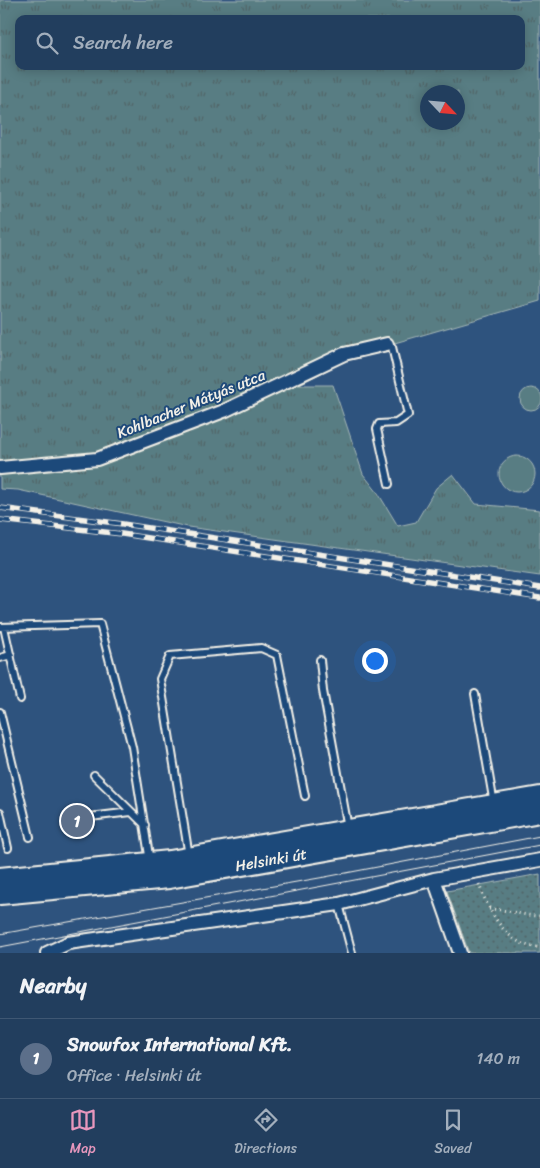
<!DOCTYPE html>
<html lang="en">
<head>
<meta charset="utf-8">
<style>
	:root { --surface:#223e5e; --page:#2a4564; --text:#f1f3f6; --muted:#a2aebc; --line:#3f5773; --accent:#e797bd }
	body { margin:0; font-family:Sriracha,sans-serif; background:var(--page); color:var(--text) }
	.compass { position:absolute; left:420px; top:85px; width:45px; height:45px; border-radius:50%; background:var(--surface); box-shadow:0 2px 12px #0003; rotate:116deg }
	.you { position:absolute; left:374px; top:660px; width:18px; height:18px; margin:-12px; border:4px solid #fff; border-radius:50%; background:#1a73e8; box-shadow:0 0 0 8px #1a73e833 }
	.badge { display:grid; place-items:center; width:32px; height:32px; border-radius:50%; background:var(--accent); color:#fff; font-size:16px; font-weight:700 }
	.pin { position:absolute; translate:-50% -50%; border:2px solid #fff; box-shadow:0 1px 5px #0006 }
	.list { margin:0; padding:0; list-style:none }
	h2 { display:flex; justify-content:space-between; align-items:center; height:65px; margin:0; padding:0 20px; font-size:21px }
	h2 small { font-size:16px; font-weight:400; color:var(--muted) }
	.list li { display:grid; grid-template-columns:32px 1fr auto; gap:15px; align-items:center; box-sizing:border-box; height:80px; padding:0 20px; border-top:1px solid var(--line) }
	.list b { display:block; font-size:19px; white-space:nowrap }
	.list p { margin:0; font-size:16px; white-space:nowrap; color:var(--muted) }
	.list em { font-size:16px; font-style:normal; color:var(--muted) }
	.icon { flex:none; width:28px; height:28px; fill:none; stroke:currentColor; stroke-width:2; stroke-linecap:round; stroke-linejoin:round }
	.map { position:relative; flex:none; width:540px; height:953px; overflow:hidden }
	.search { position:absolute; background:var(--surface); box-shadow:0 2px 12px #0003; left:15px; right:15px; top:15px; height:55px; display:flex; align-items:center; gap:12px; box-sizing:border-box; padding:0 18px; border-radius:10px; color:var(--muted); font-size:19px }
	.sheet { height:145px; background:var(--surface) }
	nav { display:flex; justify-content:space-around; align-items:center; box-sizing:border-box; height:70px; border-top:1px solid var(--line); background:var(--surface); font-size:14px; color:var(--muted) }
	nav a { display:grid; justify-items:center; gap:2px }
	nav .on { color:var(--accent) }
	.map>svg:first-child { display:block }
</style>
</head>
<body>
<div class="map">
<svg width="540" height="953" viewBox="0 0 540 953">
	<defs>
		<pattern id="grass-tufts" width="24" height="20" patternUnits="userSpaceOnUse" patternTransform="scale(1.25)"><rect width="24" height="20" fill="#587d83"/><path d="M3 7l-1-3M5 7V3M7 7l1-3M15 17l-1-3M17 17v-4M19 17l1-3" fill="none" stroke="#516568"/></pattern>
		<pattern id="park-dots" width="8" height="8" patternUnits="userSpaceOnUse" patternTransform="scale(1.25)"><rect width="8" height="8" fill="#587d83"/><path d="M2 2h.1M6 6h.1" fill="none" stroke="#516568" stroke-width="1.8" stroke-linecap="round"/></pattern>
	</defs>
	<rect width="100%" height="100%" fill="#2e537e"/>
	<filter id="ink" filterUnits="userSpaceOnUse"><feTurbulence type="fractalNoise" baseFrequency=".02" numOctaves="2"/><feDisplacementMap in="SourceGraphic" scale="10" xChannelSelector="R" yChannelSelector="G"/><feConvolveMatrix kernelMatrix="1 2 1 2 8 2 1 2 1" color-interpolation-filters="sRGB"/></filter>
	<g filter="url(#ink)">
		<path fill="url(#grass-tufts)" stroke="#a6b7b6" fill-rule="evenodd" d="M0,0h540v301l-180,52 -62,32h35l30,89 15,19 20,33 18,-4 20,-34 17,-14 23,30 64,6v66l-352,-49 -170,-37 -18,-1zM19,19h502v47h-502zM428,92h30v30h-30z"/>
		<path fill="url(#park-dots)" stroke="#a6b7b6" d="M540,874v79h-71l-22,-62z"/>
		<path fill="#587d83" stroke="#a6b7b6" d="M520 399a11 11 0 1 1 22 0a11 11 0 1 1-22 0Z
			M499 474a18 18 0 1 1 36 0a18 18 0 1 1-36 0Z"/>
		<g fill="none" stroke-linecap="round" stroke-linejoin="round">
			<g stroke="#f4f1e8" stroke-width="10">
				<path id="service" d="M387,344l5,3 16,68 -12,8 -17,1 -2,5 12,55
					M0,627l100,-3 32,123 18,115
					M4,627l16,72
					M0,658l11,-3
					M320,660l3,31 25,137
					M475,694l19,110
					M0,712l30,125
					M94,775l51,50
					M0,812l8,36
					M90,817l41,-5
					M189,856l-29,-177 10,-23 91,-8 16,7 28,141
					M339,904l13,49"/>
			</g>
			<g stroke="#f4f1e8" stroke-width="16">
				<path id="minor" d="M0,468l97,-9 127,-48 120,-57 43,-10
					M434,879l26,74
					M47,953l21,-10 271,-39 95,-25 106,-19"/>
			</g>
			<g stroke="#f4f1e8" stroke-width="24">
				<path id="primary" d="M0,878l170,-17 370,-64
					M0,894l169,-16 371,-66"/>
			</g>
			<path stroke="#f4f1e8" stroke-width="3" stroke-dasharray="1 4" stroke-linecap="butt" d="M479,884c9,26 28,64 61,63
				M489,909c18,0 33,7 51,7"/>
			<use href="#service" stroke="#1f4a7a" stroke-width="6"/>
			<use href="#minor" stroke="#1f4a7a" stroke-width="12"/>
			<use href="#primary" stroke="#1f4a7a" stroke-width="20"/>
			<path stroke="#f4f1e8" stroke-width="1" d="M0,934l325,-57 215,-41
				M0,947l540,-102"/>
			<g stroke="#f4f1e8" stroke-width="5.5">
				<path id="rail" d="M0,508l123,16 417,64
					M0,520l122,14 418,64"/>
			</g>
			<use href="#rail" stroke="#1f4a7a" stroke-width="4" stroke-dasharray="11" stroke-linecap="butt"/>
		</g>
	</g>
	<g text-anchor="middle" stroke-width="4" stroke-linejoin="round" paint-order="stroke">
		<g font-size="15" fill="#f4f1e8" stroke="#1f4a7a">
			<text transform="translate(191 404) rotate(-22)" y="5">Kohlbacher Mátyás utca</text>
			<text transform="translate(271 860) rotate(-10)" y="5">Helsinki út</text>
		</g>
	</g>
</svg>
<svg class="compass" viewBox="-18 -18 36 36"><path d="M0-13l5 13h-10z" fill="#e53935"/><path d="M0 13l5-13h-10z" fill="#a2aebc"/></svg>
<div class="you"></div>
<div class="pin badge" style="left:77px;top:821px;background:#5c6f8a">1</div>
<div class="search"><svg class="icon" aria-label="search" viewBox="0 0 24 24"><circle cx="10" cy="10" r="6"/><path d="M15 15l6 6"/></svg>Search here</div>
</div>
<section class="sheet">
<h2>Nearby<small></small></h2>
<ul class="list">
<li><span class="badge" style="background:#5c6f8a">1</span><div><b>Snowfox International Kft.</b><p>Office · Helsinki út</p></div><em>140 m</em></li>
</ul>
</section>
<nav>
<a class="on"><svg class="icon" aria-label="map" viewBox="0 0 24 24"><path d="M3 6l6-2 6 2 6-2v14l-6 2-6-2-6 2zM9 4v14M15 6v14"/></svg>Map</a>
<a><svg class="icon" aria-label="directions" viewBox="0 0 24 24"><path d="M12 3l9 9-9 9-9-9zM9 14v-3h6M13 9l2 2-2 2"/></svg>Directions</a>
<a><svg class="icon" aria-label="saved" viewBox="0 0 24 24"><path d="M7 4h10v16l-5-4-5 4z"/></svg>Saved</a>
</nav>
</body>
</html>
